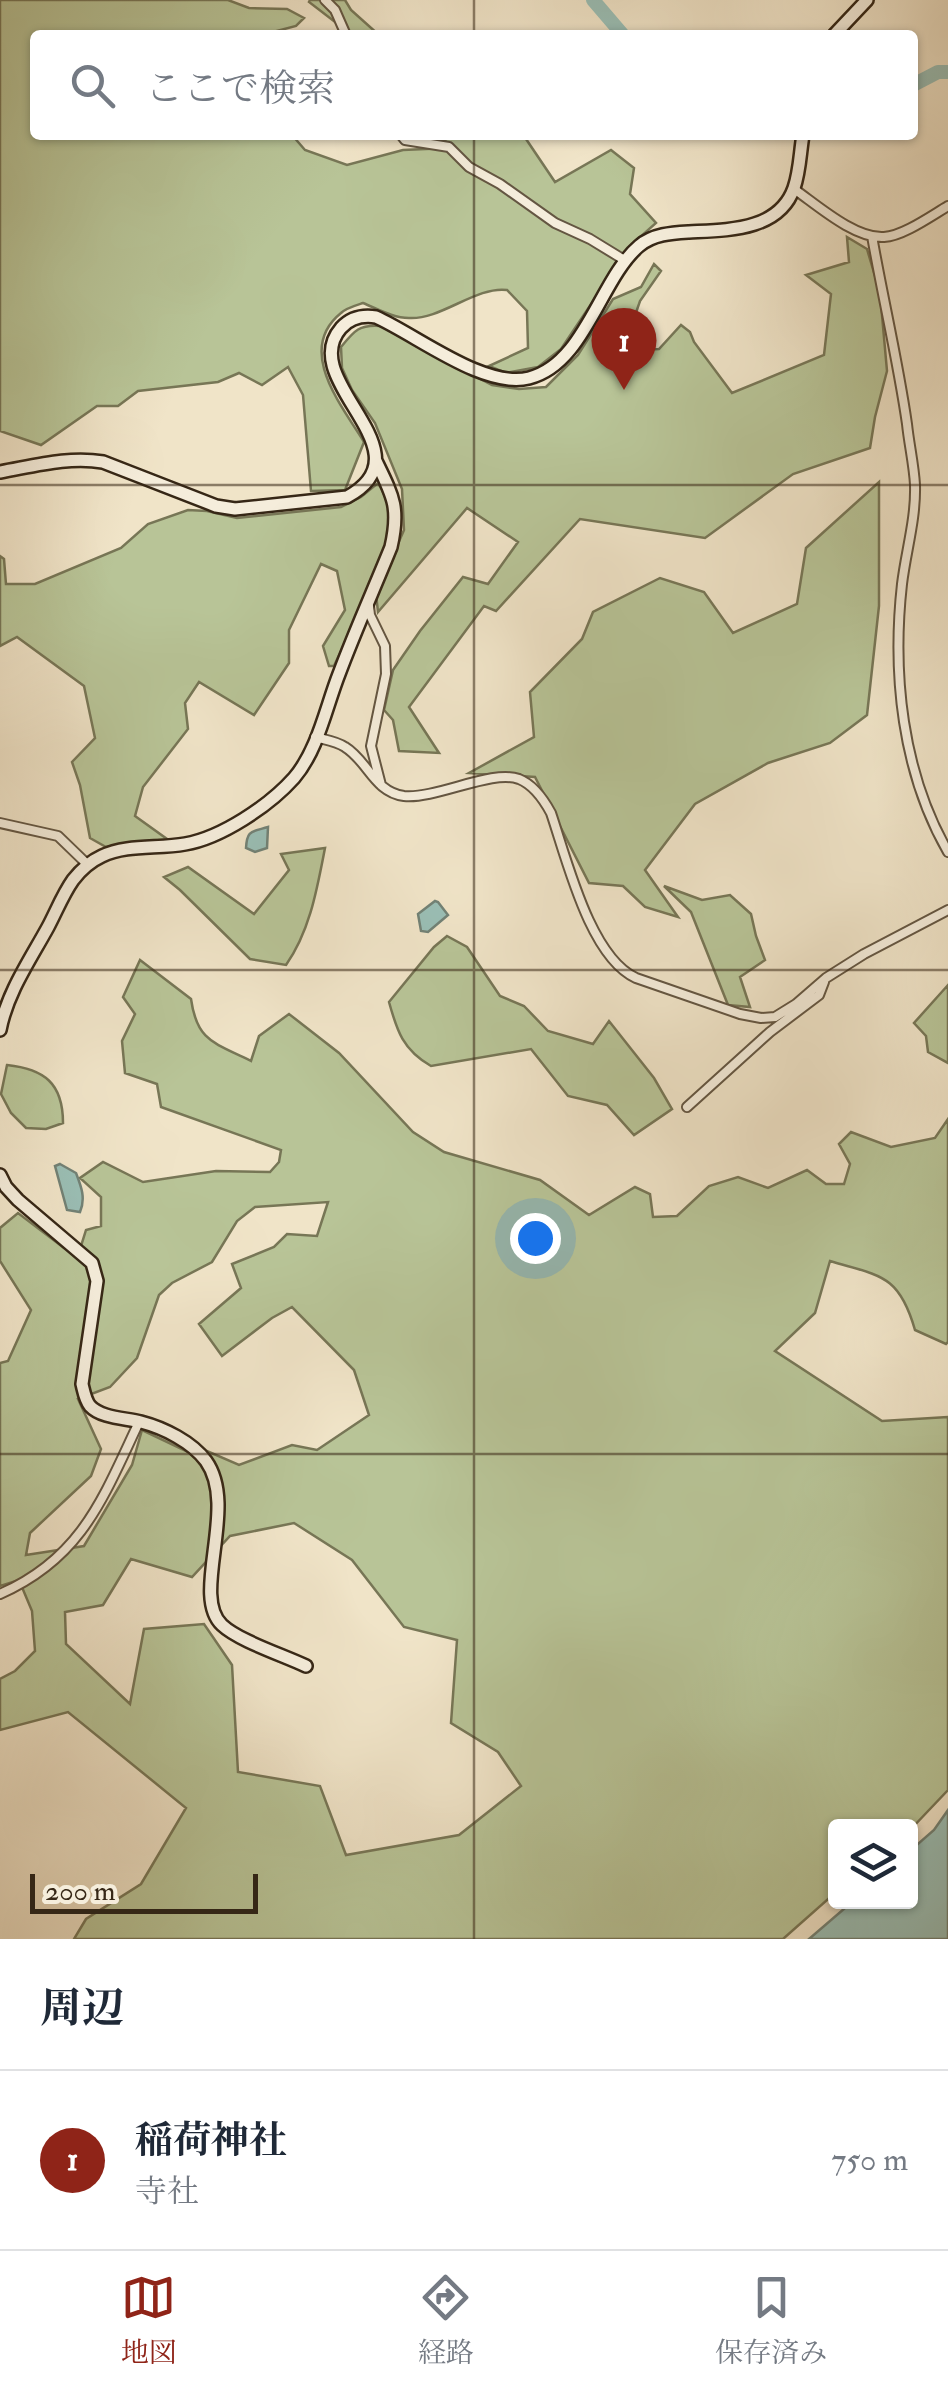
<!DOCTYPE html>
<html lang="ja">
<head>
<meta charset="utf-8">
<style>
	:root { --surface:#fff; --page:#f6f6f7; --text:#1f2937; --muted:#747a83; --line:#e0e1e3; --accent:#8f2418 }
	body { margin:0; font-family:"IM FELL Double Pica","Noto Serif JP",serif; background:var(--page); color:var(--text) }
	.controls { position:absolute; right:30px; bottom:30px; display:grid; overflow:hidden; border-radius:10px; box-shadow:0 2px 8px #0004 }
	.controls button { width:90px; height:90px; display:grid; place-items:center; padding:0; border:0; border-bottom:2px solid var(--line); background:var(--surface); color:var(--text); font:50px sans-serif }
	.scale { position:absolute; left:30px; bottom:25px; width:228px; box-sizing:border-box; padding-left:10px; border:5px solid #362716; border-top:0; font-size:28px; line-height:35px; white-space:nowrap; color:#362716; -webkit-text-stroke:8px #f5eddb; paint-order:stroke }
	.you { position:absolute; left:535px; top:1238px; width:35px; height:35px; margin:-25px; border:8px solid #fff; border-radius:50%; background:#1a73e8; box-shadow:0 0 0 15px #1a73e833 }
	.badge { display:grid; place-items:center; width:65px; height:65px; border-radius:50%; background:var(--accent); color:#fff; font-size:32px; font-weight:700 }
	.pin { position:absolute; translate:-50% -82px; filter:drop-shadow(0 2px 5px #0008) }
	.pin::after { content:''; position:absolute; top:52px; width:35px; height:30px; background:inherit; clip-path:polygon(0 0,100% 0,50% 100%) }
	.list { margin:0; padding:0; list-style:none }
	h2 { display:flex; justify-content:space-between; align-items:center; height:130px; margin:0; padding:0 40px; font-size:42px }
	h2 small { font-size:32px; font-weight:400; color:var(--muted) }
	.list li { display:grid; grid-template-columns:65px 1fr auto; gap:30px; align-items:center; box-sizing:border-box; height:180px; padding:0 40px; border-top:2px solid var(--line) }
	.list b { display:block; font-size:38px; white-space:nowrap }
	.list p { margin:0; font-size:32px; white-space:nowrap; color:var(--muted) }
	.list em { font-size:32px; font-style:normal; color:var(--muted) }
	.icon { flex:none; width:55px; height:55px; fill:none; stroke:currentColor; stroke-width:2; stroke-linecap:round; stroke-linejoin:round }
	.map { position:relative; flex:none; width:948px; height:1939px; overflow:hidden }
	.search { position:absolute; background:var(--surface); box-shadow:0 2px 8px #0004; left:30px; right:30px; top:30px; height:110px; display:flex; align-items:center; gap:25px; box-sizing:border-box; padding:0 35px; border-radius:10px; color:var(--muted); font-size:38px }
	.sheet { height:310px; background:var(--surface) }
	nav { display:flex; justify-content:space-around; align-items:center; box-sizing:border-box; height:140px; border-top:2px solid var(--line); background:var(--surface); font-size:28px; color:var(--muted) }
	nav a { display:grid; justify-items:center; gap:5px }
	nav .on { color:var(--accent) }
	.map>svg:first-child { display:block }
</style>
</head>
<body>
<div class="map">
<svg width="948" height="1939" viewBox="0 0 948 1939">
	<rect width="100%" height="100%" fill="#f0e4c8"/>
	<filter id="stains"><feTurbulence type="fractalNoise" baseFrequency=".002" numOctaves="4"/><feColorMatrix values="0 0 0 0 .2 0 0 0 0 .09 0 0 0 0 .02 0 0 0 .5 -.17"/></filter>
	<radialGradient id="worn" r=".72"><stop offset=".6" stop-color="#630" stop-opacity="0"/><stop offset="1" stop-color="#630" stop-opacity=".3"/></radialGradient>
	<path fill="#b8c497" stroke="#777656" stroke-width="2.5" fill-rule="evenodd" d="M0,0h228l21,8 38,1 17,9 -8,8 -23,6v3h-238v100h257l13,15 42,15 56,-15 44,-2 -3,-13h61l21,4 29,43 56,-32 23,18 -4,26 26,29 -26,23 -69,103 -23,18 -32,6 -17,-7 39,-18 -1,-37 -20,-21c-31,-4 -66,30 -98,28 -16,0 -31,-9 -46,-15 -6,2 -17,5 -22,10 -46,37 1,93 23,129l-19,48 -34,1 -8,-96 -15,-28 -26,18 -23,-12 -21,9 -80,9 -20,15h-21l-56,39 -41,-14z
		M310,0h35l6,10 28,25h-27l-43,-33z
		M847,237l20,12 13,44 7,78 -12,46 -5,31 -77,26 -88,64 -125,-19 -84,92 -12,-5 -75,101 30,46 -40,-2 -6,-31 -9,-10 9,-40 27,-39 43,-54 25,7 30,-42 -51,-34 -89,104 -2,-18 28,-64 -2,-41 -27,-66 -23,-33 -10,-22 -1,-21c13,-16 18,-23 40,-21l111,59 27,4 27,-2 32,-32 35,-56 28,-12 13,-23 7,7 -21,30 -9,26 9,23 19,-1 22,-24 9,7 4,10 38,51 92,-38 7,-61 -25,-19 43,-13z
		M879,482v124l-12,109 -37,28 -62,20 -73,41 -50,66 33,47 -33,-10 -22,-21 -34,-3 -54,-106 -66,-4 65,-36 -4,-45 52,-53 11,-27 67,-34 44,14 29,41 64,-29 9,-56z
		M378,483c7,11 12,23 12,37 -2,41 -38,107 -56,146h-5l-6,-20 22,-36 -8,-39 -16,-7 -32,66v33l-35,52 -55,-33 -14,21 3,26 -45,58 -8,29 32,23 -61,8 -16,-9 -10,-53 -8,-23 23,-24 -11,-52 -67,-49 -17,9v-90l4,3 2,25h29l86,-36 27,-24 40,-14 19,1 30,7 104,-11 20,-10z
		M325,848c-8,41 -15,83 -39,117l-36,-6 -70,-69 -16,-13 24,-10 66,47 35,-44 -8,-16z
		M664,886l38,14 28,-5 21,19 5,22 9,24 -25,17 10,30 -22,-2 -37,-93z
		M447,936l20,11 33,49 24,10 24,25 45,13 16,-23 45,57 18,31 -38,26 -27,-30 -39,-9 -37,-47 -100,17c-28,-16 -34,-35 -42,-64l45,-55z
		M140,960l51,39c6,43 24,44 60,62l8,-25 30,-22 50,39 74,79 31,20 96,28 49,35 46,-28 15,7 3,23 24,-1 32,-30 29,-9 30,11 39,-18 19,14h18l6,-20 -11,-20 12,-12 40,15 44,-9 13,-19v223l-2,2 -31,-14c-16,-56 -35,-54 -85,-69l-15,52 -40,38 107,70 66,-4v373l-37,39 -1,-3h-74l-1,67 -52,46h-709l12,-20 55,-35 45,-76 -118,-96 -68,18v-51l15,-8 20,-20 -3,-40 -13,-31 -19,6v-223l8,-2 23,-51 -31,-49v-33l18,-15 46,35 17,-2 5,-16 15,-4v-29l-21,-19 23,-16 40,20 73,-11 54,1 9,-10 2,-12 -120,-43 -4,-23 -32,-11 -3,-32 13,-27 -12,-17zM328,1202l-11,34 -30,-2 -13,13 -42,17 9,24 -42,36 23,32 50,-38 20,-11 62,63 15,45 -52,35 -25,-5 -53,20 -32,-14 -19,1 -46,-22 -10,35 -48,81 -58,9 4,-22 61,-57 10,-27 -23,-50 32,-12 27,-29 22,-63 13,-12 40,-21 25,-41 18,-14zM294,1523l58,37 52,67 53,13 -6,83 47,29 23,34 -62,49 -113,20 -26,-69 -82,-14 -6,-107 -28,-41 -60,5 -14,75 -64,-60 -1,-32 38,-7 28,-46 61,18 38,-41z
		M948,985v78l-20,-11 -2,-16 -12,-13z
		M7,1065c37,4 56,18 56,58l-17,6 -20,-1 -15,-15 -10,-19z"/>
	<path fill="#9abfb6" stroke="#728276" stroke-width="2.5" d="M268,827l-1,21 -12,4 -9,-4c1,-18 5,-16 22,-21z
		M435,901l3,1 10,13 -20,17 -7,-1 -3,-17z
		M60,1164l16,9c5,13 10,25 4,39l-13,-2 -12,-44z
		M948,1810v129h-139l43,-37h58l1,-52 23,-20z"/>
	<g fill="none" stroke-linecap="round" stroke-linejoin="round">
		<path stroke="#9abfb6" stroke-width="14" d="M593,0l30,35
			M913,85l25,-13h10"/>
		<g stroke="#645642" stroke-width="12">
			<path id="street" d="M325,0l10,10 11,25
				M401,135l4,5 44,7 20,20 31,17 55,39 35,16 36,22
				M794,189c23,16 61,50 90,48 19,-1 47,-21 64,-31
				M872,236c11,63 26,125 35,188 2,20 7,41 8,61 1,34 -9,66 -13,99 -10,90 0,188 46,268
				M369,606l1,9 15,31 1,28 -15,72 10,39
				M315,737c11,3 21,4 30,10 23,14 29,45 59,49 33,3 88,-27 115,-17 15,6 25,21 32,34 16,47 39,144 85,165l104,36 21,4 14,-1 21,-13 30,-26 38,-24 84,-44
				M0,823l58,13 30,29
				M687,1107l83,-75 49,-37 5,-13
				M0,1594c82,-36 103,-96 139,-172"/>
		</g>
		<g stroke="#362716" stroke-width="16">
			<path id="secondary" d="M834,35l33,-35
				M0,472c34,-6 69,-16 103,-10l113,44 19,3 112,-12c85,-46 -52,-116 -6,-169 10,-11 22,-13 35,-11 42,19 108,72 153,61 56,-14 71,-99 110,-132 14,-12 33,-13 50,-14 38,-2 90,-1 105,-44 6,-17 6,-36 9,-53
				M0,1030c7,-37 30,-70 48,-103 8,-15 15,-33 25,-47 7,-9 18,-19 29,-24 25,-12 56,-7 83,-12 36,-6 84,-38 109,-66 24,-28 32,-71 45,-104 16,-43 35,-85 52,-127 9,-39 2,-51 -15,-86
				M0,1175l6,12 12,13 74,63 5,18 -15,103c2,8 3,16 8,22 11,12 35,12 51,16 23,6 51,20 65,39 33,46 -16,134 16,164 17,16 61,30 84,41"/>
		</g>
		<use href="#street" stroke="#f5eddb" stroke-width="8"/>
		<use href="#secondary" stroke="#f5eddb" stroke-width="11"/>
	</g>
	<path fill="none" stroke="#362716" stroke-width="2.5" stroke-opacity="0.55" d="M474,0v35M474,135v1804M0,485h948M0,970h948M0,1454h948"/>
	<rect width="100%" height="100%" filter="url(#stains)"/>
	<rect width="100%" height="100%" fill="url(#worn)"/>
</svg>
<div class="controls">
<button><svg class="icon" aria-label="layers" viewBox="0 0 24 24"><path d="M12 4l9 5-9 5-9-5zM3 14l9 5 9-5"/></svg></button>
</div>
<div class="scale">200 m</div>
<div class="you"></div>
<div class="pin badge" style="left:624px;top:390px">1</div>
<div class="search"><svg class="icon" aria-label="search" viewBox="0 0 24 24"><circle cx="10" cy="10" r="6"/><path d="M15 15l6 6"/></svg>ここで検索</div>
</div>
<section class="sheet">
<h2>周辺<small></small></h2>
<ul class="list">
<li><span class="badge">1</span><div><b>稲荷神社</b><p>寺社</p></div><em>750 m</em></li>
</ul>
</section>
<nav>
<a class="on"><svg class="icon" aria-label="map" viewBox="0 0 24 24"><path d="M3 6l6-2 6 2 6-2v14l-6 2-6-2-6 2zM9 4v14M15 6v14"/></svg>地図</a>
<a><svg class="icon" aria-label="directions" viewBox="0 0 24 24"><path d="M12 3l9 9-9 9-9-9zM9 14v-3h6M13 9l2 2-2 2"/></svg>経路</a>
<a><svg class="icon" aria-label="saved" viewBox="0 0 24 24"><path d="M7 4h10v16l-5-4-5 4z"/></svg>保存済み</a>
</nav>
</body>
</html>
